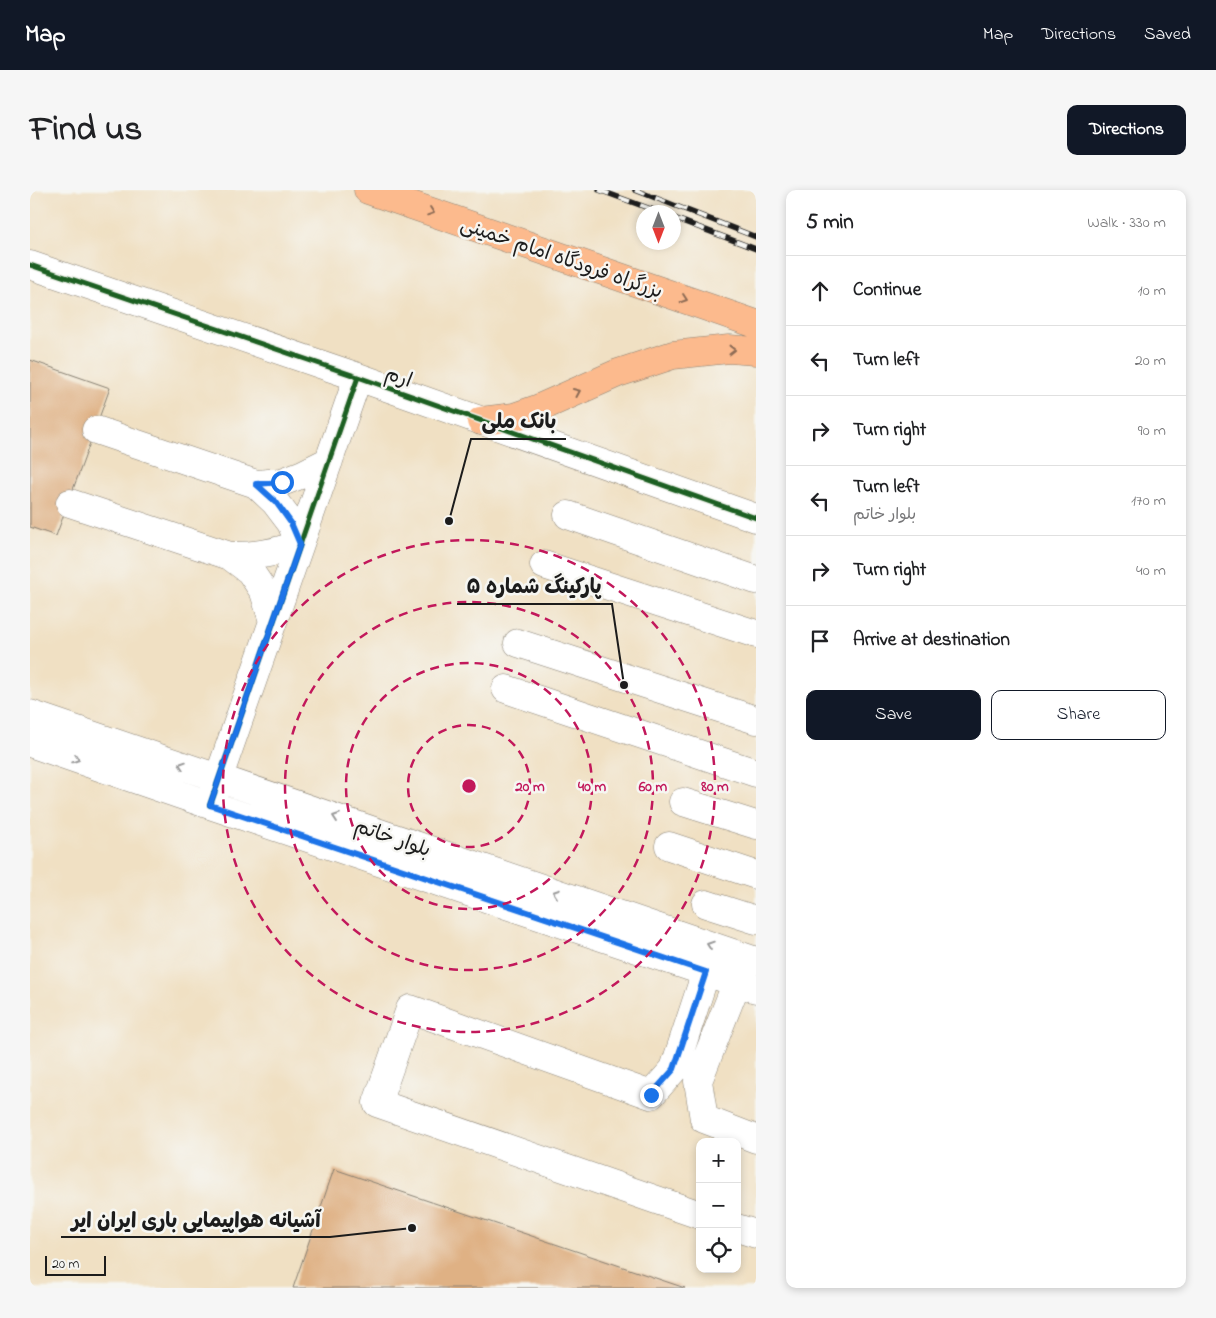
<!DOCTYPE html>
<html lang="en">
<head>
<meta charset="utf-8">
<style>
	:root { --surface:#fff; --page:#f6f6f6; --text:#202124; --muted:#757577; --line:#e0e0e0; --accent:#111827 }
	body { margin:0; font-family:"Indie Flower","Playpen Sans Arabic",sans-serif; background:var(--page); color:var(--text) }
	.controls { position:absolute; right:15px; bottom:15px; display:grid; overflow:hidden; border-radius:10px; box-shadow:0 2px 8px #0003 }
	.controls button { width:45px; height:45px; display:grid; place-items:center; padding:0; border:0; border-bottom:1px solid var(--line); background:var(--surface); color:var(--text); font:25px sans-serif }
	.compass { position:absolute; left:606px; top:15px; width:45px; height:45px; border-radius:50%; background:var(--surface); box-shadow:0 2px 8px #0003; rotate:180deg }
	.scale { position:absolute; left:15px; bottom:12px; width:61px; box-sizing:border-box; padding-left:5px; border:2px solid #1c1c1c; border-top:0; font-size:14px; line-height:18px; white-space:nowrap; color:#1c1c1c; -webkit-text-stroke:4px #f6f6f2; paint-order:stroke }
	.stop { position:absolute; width:15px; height:15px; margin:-11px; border:4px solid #1a73e8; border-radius:50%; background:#fff }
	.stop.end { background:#1a73e8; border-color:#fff; box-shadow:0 1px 5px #0008 }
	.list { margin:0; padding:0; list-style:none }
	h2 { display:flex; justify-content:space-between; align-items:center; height:65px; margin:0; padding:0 20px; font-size:21px }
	h2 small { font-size:16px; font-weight:400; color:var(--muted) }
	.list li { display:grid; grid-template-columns:32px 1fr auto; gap:15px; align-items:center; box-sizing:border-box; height:70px; padding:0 20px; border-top:1px solid var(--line) }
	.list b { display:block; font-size:19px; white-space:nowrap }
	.list p { margin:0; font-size:16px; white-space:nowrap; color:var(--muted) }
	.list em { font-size:16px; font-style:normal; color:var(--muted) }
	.actions { display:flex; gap:10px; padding:15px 20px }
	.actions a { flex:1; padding:11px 0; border:1px solid var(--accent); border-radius:10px; text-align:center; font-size:18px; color:var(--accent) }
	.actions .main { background:var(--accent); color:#fff }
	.icon { flex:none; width:28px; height:28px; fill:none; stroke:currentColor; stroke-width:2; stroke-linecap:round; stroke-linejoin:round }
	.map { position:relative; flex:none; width:726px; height:1098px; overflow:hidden; border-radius:10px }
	header { display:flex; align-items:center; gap:30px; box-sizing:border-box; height:70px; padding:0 25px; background:var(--accent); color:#fff }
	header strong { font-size:24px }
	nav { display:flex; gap:28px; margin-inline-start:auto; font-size:18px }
	.intro { display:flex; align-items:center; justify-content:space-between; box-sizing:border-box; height:120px; padding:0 30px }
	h1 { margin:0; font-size:35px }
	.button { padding:12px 22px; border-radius:10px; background:var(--accent); color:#fff; font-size:18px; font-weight:700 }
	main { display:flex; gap:30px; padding:0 30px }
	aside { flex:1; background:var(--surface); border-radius:10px; box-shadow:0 2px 8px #0003 }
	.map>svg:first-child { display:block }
</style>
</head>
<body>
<header>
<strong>Map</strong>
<nav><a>Map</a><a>Directions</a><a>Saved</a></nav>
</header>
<div class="intro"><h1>Find us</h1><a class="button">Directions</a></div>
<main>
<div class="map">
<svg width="726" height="1098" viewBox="0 0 726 1098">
	<rect width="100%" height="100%" fill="#f6f6f2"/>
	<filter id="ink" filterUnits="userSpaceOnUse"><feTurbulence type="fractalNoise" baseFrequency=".02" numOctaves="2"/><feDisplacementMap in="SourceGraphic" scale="10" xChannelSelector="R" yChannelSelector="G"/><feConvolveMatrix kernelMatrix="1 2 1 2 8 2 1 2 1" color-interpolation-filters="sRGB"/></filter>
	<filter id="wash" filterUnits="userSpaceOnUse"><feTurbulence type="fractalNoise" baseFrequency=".0096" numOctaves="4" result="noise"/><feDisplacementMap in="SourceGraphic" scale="20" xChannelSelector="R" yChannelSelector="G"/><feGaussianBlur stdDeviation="1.12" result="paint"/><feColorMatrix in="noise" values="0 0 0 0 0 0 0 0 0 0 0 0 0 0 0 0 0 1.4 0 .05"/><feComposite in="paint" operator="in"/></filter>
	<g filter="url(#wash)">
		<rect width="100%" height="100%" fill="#f0e0c3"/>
		<g id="blocks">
			<path fill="#dfb184" d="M0,170l80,28 -54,148 -26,-9z
				M304,979l351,119h-392z"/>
		</g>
	</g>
	<g filter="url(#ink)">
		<use href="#blocks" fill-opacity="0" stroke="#867e70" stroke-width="1"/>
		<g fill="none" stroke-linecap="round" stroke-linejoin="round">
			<g stroke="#867e70" stroke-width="29">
				<path id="minor" d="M0,75l328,112 398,141
					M66,240l160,54
					M40,313l160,53
					M538,325l188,65
					M514,375l212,69
					M243,431l-9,-29 -14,-21 -20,-15c28,0 44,-3 70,-12l-9,-21 -16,-21 -19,-18 26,-2 21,-8 26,-13
					M488,453l238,77
					M476,499l250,84
					M0,524l726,247
					M0,553l180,62 546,184
					M183,604l145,-417
					M653,612l73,23
					M639,656l87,29
					M676,714l50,16
					M707,792l-39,99 6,38 52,20
					M670,1025l-323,-112 33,-94 241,86 23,-26 32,-97
					M707,1038l19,6"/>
			</g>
			<g stroke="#867e70" stroke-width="29">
				<path id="highway" d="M338,0l388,134
					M451,231l33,-4 23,-8 81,-36 55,-18 56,-6 27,2"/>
			</g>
			<use href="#minor" stroke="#fff" stroke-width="28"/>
			<use href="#highway" stroke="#fcba8d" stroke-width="28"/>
			<g stroke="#1c1c1c" stroke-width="5.5">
				<path id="rail" d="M569,0l60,22
					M605,0l121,47
					M644,28l82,31"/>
			</g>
			<use href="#rail" stroke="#f6f6f2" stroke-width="4" stroke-dasharray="11" stroke-linecap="butt"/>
			<g stroke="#f6f6f2" stroke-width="8">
				<path id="cycleway" d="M0,75l328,112 398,141
					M180,615l148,-428"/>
			</g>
			<use href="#cycleway" stroke="#1b5e20" stroke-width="5"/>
		</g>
		<defs><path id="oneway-chevron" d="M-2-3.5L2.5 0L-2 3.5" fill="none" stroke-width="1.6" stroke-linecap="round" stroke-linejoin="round" transform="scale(1.25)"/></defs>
		<g stroke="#8c6b54">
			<use href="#oneway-chevron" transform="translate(401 22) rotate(19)"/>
			<use href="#oneway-chevron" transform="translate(654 109) rotate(19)"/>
			<use href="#oneway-chevron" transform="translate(702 160)"/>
			<use href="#oneway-chevron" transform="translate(547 202) rotate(-24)"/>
		</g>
		<g stroke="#999">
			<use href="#oneway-chevron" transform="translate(46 569) rotate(19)"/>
			<use href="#oneway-chevron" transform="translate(152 575) rotate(-161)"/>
			<use href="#oneway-chevron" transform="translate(306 627) rotate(-161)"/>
			<use href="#oneway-chevron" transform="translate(526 703) rotate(-161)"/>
			<use href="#oneway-chevron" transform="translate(680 755) rotate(-161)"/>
		</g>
	</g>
	<g fill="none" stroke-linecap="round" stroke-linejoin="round" filter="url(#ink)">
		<path stroke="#1a73e8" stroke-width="6" d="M252,292l-26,2 20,18 15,21 9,21 -90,261 496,167 -32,97 -23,26"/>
	</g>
	<g fill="none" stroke="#c2185b" stroke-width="2.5" stroke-dasharray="9 6">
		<circle cx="439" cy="596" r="61"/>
		<circle cx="439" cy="596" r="123"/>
		<circle cx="439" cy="596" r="184"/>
		<circle cx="439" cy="596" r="246"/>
	</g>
	<g text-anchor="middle" stroke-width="5" stroke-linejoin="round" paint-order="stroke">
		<g font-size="20" fill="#1c1c1c" stroke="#f6f6f2">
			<text transform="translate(532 67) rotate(19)" y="7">بزرگراه فرودگاه امام خمینی</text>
			<text transform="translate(369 186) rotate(20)" y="7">ارم</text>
			<text transform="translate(363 647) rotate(19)" y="7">بلوار خاتم</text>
		</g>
	</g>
	<circle cx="439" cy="596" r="8" fill="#c2185b" stroke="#f6f6f2" stroke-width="2.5"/>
	<g font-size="15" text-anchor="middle" font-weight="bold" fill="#c2185b" stroke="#f6f6f2" stroke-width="5" stroke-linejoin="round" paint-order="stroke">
		<text x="500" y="601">20 m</text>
		<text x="562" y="601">40 m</text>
		<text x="623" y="601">60 m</text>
		<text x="685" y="601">80 m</text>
	</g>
	<path fill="none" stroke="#1c1c1c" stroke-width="2" d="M419 331L441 249H536M594 495L582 414H427M382 1038L300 1047H31"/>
	<g fill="#1c1c1c" stroke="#f6f6f2" stroke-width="2">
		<circle cx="419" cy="331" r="5"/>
		<circle cx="594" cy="495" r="5"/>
		<circle cx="382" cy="1038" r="5"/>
	</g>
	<g font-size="21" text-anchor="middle" font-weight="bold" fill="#1c1c1c" stroke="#f6f6f2" stroke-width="5" stroke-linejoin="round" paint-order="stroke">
		<text x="489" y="238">بانک ملی</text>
		<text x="504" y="403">پارکینگ شماره ۵</text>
		<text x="166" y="1037">آشیانه هواپیمایی باری ایران ایر</text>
	</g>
</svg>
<div class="controls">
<button>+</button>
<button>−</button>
<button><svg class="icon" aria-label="locate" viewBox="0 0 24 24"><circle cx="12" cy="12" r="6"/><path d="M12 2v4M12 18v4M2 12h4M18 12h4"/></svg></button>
</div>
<svg class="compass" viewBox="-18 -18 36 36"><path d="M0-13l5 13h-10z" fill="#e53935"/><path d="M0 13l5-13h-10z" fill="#757577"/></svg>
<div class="scale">20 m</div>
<div class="stop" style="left:252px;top:292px"></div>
<div class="stop end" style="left:621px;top:905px"></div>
</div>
<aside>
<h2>5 min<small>Walk · 330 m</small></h2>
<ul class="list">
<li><svg class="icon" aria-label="ahead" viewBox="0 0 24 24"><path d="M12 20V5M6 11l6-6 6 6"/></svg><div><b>Continue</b></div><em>10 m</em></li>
<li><svg class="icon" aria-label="left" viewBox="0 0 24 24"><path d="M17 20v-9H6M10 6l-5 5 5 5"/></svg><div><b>Turn left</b></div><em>20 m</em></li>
<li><svg class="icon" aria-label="right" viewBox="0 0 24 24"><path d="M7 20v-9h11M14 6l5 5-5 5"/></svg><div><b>Turn right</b></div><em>90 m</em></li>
<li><svg class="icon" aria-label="left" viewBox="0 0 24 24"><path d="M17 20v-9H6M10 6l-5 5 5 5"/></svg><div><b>Turn left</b><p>بلوار خاتم</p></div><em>170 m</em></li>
<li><svg class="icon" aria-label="right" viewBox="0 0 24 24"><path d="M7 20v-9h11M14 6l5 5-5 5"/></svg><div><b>Turn right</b></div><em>40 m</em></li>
<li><svg class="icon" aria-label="arrive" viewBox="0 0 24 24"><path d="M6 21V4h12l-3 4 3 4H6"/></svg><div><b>Arrive at destination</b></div></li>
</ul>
<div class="actions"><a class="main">Save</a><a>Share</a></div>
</aside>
</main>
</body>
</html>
